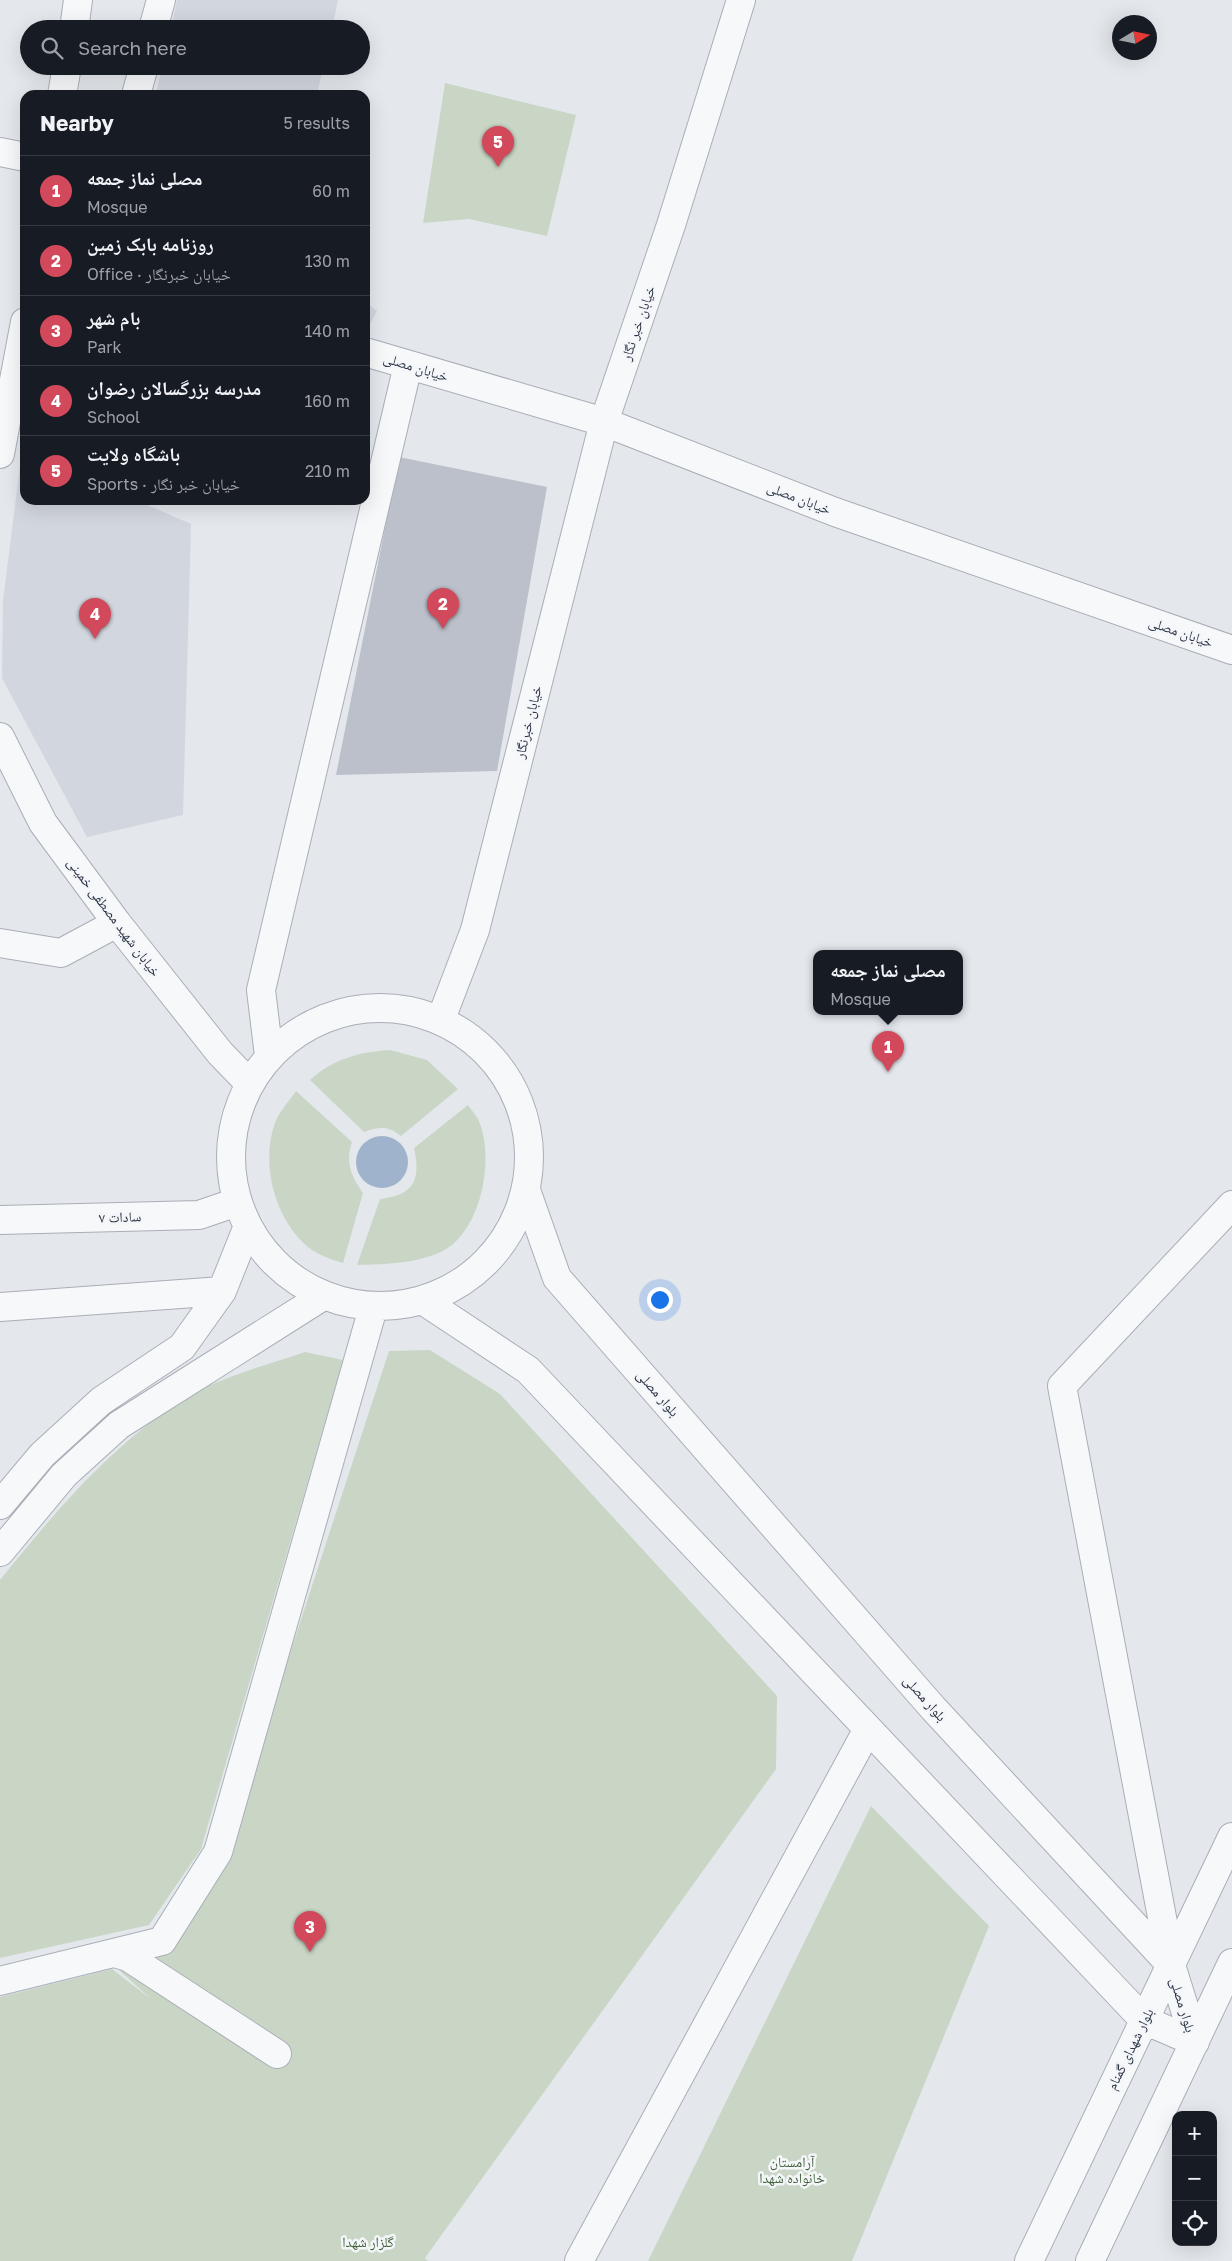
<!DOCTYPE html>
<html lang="en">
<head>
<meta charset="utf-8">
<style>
	:root { --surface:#171b24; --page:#20242c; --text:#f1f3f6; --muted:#9ea1a6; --line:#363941; --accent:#d1495b }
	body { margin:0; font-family:"Golos Text","Noto Naskh Arabic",sans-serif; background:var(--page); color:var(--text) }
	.controls { position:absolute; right:15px; bottom:15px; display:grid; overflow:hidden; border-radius:10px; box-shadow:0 5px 20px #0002 }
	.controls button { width:45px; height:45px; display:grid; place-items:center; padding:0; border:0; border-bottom:1px solid var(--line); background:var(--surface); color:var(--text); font:25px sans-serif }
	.compass { position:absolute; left:1112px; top:15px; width:45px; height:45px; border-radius:50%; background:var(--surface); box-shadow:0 5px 20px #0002; rotate:80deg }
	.you { position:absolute; left:659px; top:1299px; width:18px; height:18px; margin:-12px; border:4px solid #fff; border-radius:50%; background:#1a73e8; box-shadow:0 0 0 8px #1a73e833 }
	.badge { display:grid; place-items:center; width:32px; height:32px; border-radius:50%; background:var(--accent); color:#fff; font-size:16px; font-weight:700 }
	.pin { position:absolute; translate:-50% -41px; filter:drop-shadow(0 1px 2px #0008) }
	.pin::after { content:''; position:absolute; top:26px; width:18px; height:15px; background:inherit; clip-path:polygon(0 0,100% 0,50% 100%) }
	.popup { position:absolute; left:813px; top:950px; width:150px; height:65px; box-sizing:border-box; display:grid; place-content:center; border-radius:10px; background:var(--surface); filter:drop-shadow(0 1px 4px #0005); font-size:16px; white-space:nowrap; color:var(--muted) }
	.popup b { font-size:19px; color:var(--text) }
	.popup::after { content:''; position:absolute; left:50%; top:100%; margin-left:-10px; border:10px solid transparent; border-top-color:var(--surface) }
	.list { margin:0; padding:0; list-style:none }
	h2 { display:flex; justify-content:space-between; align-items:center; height:65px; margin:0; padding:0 20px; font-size:21px }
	h2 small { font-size:16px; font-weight:400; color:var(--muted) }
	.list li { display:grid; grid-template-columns:32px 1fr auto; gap:15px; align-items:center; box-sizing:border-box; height:70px; padding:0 20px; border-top:1px solid var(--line) }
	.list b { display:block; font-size:19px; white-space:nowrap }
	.list p { margin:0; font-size:16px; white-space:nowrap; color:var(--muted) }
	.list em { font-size:16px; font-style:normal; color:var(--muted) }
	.icon { flex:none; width:28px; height:28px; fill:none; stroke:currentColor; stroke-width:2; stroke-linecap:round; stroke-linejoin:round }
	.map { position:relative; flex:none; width:1232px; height:2261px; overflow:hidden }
	.search { position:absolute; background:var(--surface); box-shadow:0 5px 20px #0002; left:20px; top:20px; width:350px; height:55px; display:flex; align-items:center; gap:12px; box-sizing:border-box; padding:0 18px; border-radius:28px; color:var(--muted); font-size:19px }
	.panel { position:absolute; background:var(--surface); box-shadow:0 5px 20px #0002; left:20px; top:90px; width:350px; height:415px; border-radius:15px }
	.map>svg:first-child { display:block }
</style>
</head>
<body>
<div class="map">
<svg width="1232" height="2261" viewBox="0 0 1232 2261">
	<rect width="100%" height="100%" fill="#e4e7ec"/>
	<path fill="#d2d6de" d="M177,0h161l-6,29h-161z
		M162,66h161l-6,29h-161z
		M365,302l12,9 -12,22z
		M22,450l3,1v49h111l55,24 -8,291 -96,22 -85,-159 1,-77z"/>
	<path fill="#c9d6c5" d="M445,83l131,32 -29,121 -78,-17 -46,4z
		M390,1050l37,10 31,29 -57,47c-12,-10 -22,-10 -37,-4l-54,-52c23,-21 49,-28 80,-30z
		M296,1091l56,51c-7,20 -1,34 11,51l-20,70c-13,-4 -25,-8 -35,-16 -33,-27 -48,-84 -33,-124 4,-11 14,-22 21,-32z
		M468,1105c4,6 10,12 12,19 14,37 1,107 -37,127 -27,13 -57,13 -86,14l23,-66c34,-4 41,-19 34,-51z
		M430,1350l70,44 277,302 -1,73 -351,489 3,3h-428v-264l112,-28 39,30 -41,-37 57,-15 91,-196 131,-400z
		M305,1352l38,8 -142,489 -52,76 -149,33v-378c55,-68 115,-140 191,-185 35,-20 77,-30 114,-43z
		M871,1806l118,120 -137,335h-204z"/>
	<path fill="#9fb4cc" d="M356 1162a26 26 0 1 1 52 0a26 26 0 1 1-52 0Z"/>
	<path fill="#bbc0ca" d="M399,457l148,30 -50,284 -161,4z"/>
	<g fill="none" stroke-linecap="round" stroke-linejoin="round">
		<g stroke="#a9aeb7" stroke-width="30">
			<path id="minor" d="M74,29l4,-29
				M153,29l8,-29
				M62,95l5,-29
				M136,95l8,-29
				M0,152l25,5
				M365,352l239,70 231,90 397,138
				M0,454l25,-132
				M0,737l43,86 74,100 103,130 29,30
				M0,943l61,10 56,-30
				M231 1157a149 149 0 1 1 298 0a149 149 0 1 1-298 0Z
				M441,1019l34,-89 129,-508 67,-197 70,-225
				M269,1056l-8,-66 147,-625
				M527,1193l30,85 376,430 238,257 24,77
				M0,1220l199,-5 38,-13
				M424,1301l104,69 616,650 51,22
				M0,1307l222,-16
				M0,1505l42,-50 59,-54 81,-54 40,-56 26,-65
				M0,1552l64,-77 55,-50 204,-129
				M115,1953l13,4 149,97
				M1171,1965l-109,-579 170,-181
				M0,1981l162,-40 56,-89 155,-544
				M579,2261l289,-532
				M1029,2261l203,-424
				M1090,2261l142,-298"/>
		</g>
		<use href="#minor" stroke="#f7f8fa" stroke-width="28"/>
	</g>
	<g text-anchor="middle" stroke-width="5" stroke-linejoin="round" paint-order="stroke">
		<g font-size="14" fill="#2b3445" stroke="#f4f6f9">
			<text transform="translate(638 323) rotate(-71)" y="5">خیابان خبر نگار</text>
			<text transform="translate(416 367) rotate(17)" y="5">خیابان مصلی</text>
			<text transform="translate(799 498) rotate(21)" y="5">خیابان مصلی</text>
			<text transform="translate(1181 632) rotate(19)" y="5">خیابان مصلی</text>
			<text transform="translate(528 722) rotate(-76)" y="5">خیابان خبرنگار</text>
			<text transform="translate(114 917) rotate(53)" y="5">خیابان شهید مصطفی خمینی</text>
			<text transform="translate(120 1217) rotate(-2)" y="5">سادات ۷</text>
			<text transform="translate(658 1393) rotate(49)" y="5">بلوار مصلی</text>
			<text transform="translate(925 1698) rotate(48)" y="5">بلوار مصلی</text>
			<text transform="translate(1183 2005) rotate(73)" y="5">بلوار مصلی</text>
			<text transform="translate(1130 2049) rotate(-64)" y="5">بلوار شهدای گمنام</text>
		</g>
		<g font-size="14" fill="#3f6138" stroke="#f4f6f9">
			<text x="792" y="2167">آرامستان<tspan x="792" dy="16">خانواده شهدا</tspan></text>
			<text x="368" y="2247">گلزار شهدا</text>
		</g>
	</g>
</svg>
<div class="controls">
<button>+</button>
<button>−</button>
<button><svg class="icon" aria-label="locate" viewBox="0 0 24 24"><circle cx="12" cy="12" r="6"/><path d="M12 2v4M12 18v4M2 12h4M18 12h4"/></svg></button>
</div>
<svg class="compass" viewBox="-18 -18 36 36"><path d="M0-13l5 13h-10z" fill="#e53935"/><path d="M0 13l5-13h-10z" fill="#9ea1a6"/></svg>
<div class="you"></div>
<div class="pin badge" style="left:888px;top:1072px">1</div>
<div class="popup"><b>مصلی نماز جمعه</b>Mosque</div>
<div class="pin badge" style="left:443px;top:629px">2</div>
<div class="pin badge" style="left:310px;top:1952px">3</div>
<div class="pin badge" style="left:95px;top:639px">4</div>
<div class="pin badge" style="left:498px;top:167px">5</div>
<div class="search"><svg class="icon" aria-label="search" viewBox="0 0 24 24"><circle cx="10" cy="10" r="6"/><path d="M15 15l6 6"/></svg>Search here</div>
<section class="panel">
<h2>Nearby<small>5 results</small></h2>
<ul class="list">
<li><span class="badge">1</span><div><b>مصلی نماز جمعه</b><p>Mosque</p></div><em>60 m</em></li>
<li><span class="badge">2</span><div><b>روزنامه بابک زمین</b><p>Office · خیابان خبرنگار</p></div><em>130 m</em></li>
<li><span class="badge">3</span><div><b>بام شهر</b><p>Park</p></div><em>140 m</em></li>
<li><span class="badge">4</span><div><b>مدرسه بزرگسالان رضوان</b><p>School</p></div><em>160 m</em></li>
<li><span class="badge">5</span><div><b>باشگاه ولایت</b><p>Sports · خیابان خبر نگار</p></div><em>210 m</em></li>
</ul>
</section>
</div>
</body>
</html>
